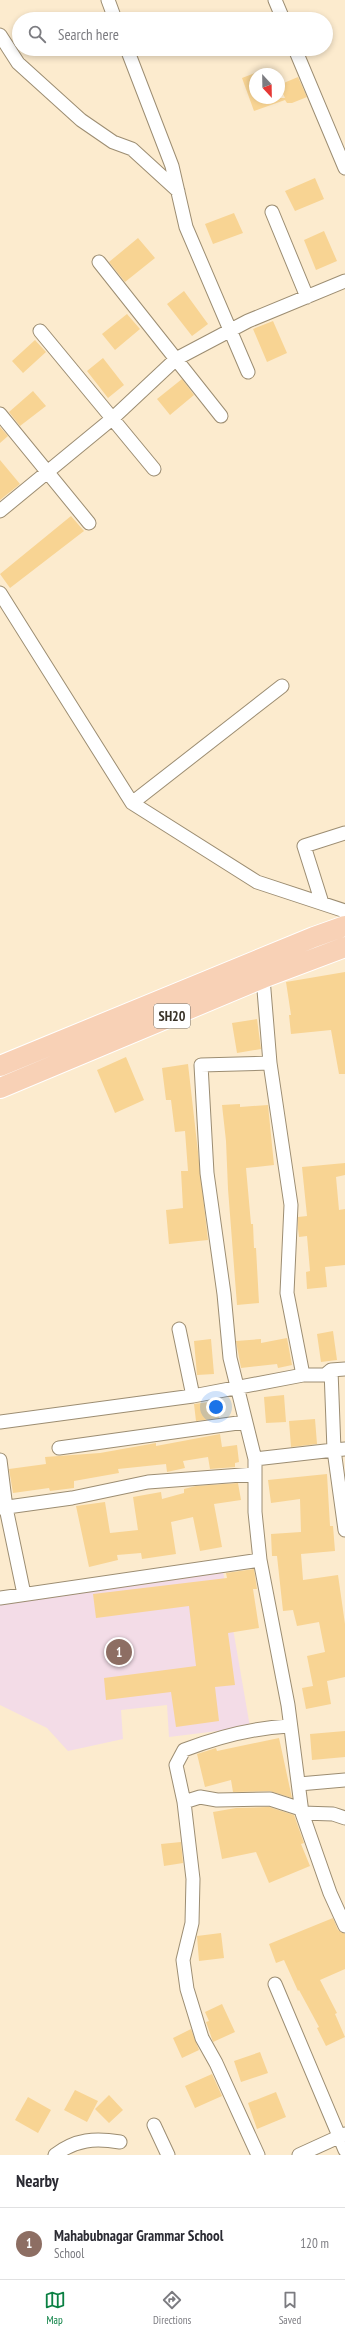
<!DOCTYPE html>
<html lang="en">
<head>
<meta charset="utf-8">
<style>
	:root { --surface:#fff; --page:#f7f7f7; --text:#2b2b33; --muted:#7c7c81; --line:#e1e1e2; --accent:#0b8043 }
	body { margin:0; font-family:"PT Sans Narrow",sans-serif; background:var(--page); color:var(--text) }
	.compass { position:absolute; left:249px; top:68px; width:36px; height:36px; border-radius:50%; background:var(--surface); box-shadow:0 2px 6px #0003; rotate:158deg }
	.you { position:absolute; left:216px; top:1407px; width:14px; height:14px; margin:-10px; border:3px solid #fff; border-radius:50%; background:#1a73e8; box-shadow:0 0 0 6px #1a73e833 }
	.badge { display:grid; place-items:center; width:26px; height:26px; border-radius:50%; background:var(--accent); color:#fff; font-size:13px; font-weight:700 }
	.pin { position:absolute; translate:-50% -50%; border:2px solid #fff; box-shadow:0 1px 4px #0006 }
	.list { margin:0; padding:0; list-style:none }
	h2 { display:flex; justify-content:space-between; align-items:center; height:52px; margin:0; padding:0 16px; font-size:17px }
	h2 small { font-size:13px; font-weight:400; color:var(--muted) }
	.list li { display:grid; grid-template-columns:26px 1fr auto; gap:12px; align-items:center; box-sizing:border-box; height:72px; padding:0 16px; border-top:1px solid var(--line) }
	.list b { display:block; font-size:15px; white-space:nowrap }
	.list p { margin:0; font-size:13px; white-space:nowrap; color:var(--muted) }
	.list em { font-size:13px; font-style:normal; color:var(--muted) }
	.icon { flex:none; width:22px; height:22px; fill:none; stroke:currentColor; stroke-width:2; stroke-linecap:round; stroke-linejoin:round }
	.map { position:relative; flex:none; width:345px; height:2155px; overflow:hidden }
	.search { position:absolute; background:var(--surface); box-shadow:0 2px 6px #0003; left:12px; right:12px; top:12px; height:44px; display:flex; align-items:center; gap:10px; box-sizing:border-box; padding:0 14px; border-radius:22px; color:var(--muted); font-size:15px }
	.sheet { height:124px; background:var(--surface) }
	nav { display:flex; justify-content:space-around; align-items:center; box-sizing:border-box; height:56px; border-top:1px solid var(--line); background:var(--surface); font-size:11px; color:var(--muted) }
	nav a { display:grid; justify-items:center; gap:2px }
	nav .on { color:var(--accent) }
	.map>svg:first-child { display:block }
</style>
</head>
<body>
<div class="map">
<svg width="345" height="2155" viewBox="0 0 345 2155">
	<rect width="100%" height="100%" fill="#fcebce"/>
	<path fill="#f3dce7" d="M223,1571l27,156 -81,10 -2,-32 -46,5 2,29 -55,12 -21,-23 -47,-23v-106z"/>
	<path fill="#f8d493" d="M255,73v25h30l-6,-13 19,-8 9,20 -15,6h-5l-2,-3 -31,11 -12,-33z
		M315,178l9,21 -29,12 -10,-20z
		M234,213l9,20 -30,11 -8,-20z
		M324,231l13,30 -21,9 -12,-30z
		M138,238l17,20 -30,24 -16,-20z
		M184,291l24,33 -16,12 -25,-32z
		M127,314l13,15 -25,21 -13,-16z
		M273,321l14,32 -20,9 -14,-33z
		M35,340l11,12 -23,21 -11,-12z
		M103,358l21,27 -16,13 -21,-27z
		M182,379l12,16 -24,20 -13,-16z
		M33,391l13,15 -26,20 -11,-14z
		M0,427l8,9 -8,7z
		M0,460l20,24 -20,16z
		M71,516l13,15 -74,57 -10,-14z
		M345,972v102h-6l-8,-44 -40,4 -2,-19h2l-5,-33z
		M257,1019l4,30 -24,4 -5,-30z
		M126,1057l18,43 -29,13 -18,-43z
		M188,1064l20,176 -39,4 -3,-34 17,-2 -2,-37h7l-3,-40 -10,1 -4,-32h-5l-4,-32z
		M240,1104v3l28,-2 6,60 -28,3 5,56h2l1,24h2l3,55 -22,2 -9,-116 -2,-48 -4,-36z
		M345,1163v12l-9,2 3,33 6,-1v56l-20,2 2,20 -20,2 -1,-17 4,-1 -3,-35 -8,1 -1,-8v-12l9,-1 -5,-49z
		M333,1331l4,29 -16,2 -4,-28z
		M287,1338l5,27 -14,3 -1,-4 -36,4 -5,-27 25,-2v4z
		M211,1339l3,35 -17,1 -3,-34z
		M284,1395l2,27 -20,1 -2,-26z
		M217,1401l2,17 -23,3 -2,-17z
		M315,1419l2,25 -26,3 -2,-26z
		M220,1434l2,13 15,-2 2,17 -4,1v4l-25,2 -2,-12 -25,4 2,7 -18,4 -1,-8 -48,5 1,4 -45,8v7l-24,3 -1,-3 -36,5 -4,-24 37,-5 -1,-7 55,-4 56,-10v3z
		M327,1474l3,52h3l2,25 -34,3 2,26 35,-5 7,49v53l-18,4 4,23 -25,5 -4,-21 11,-2 -6,-30 18,-4 -6,-30 -22,4 -4,-16 -10,1 -6,-55h-5l-1,-22 30,-2 -1,-33 -29,4 -3,-23z
		M238,1483l3,17 -27,4 8,43 -22,4 -7,-34 -22,5 5,32 -34,5 -1,-6 -24,2 1,5 -29,7 -13,-61 29,-4 5,31 28,-3 -5,-33 28,-5 1,7 22,-6v-4l12,-3z
		M254,1569l3,20h-4l6,39 -31,5 7,52 -20,2 4,34 -43,6 -5,-35 -65,8 -2,-22 92,-12 -7,-60 -93,12 -3,-24 134,-16 -1,-5z
		M345,1731v26l-33,3 -2,-26z
		M279,1738l13,60 -22,-7 -37,1 -2,-12 -26,7 -8,-33 19,-6 1,3z
		M269,1807l25,8 10,28 -3,1 9,22 -41,17 -13,-31 -34,7 -9,-47 23,-4z
		M181,1842l2,21 -19,3 -3,-22z
		M333,1918l5,12 7,4v35l-25,11 17,33 -2,1 10,23 -19,9 -9,-18 2,-1 -20,-37 -1,1 -14,-31 -8,3 -7,-19z
		M221,1933l3,25 -25,3 -2,-25z
		M222,2004l13,28 -22,10 -7,-20 3,-1 -4,-9z
		M191,2029l8,21 -17,8 -9,-20z
		M260,2052l8,21 -27,9 -7,-21z
		M212,2074l10,22 -27,12 -10,-22z
		M75,2090l23,11 -11,21 -23,-12z
		M276,2092l10,25 -29,12 -9,-26z
		M109,2095l14,15 -14,13 -14,-14z
		M28,2097l23,13 -13,23 -23,-13z"/>
	<g fill="none" stroke-linecap="round" stroke-linejoin="round">
		<g stroke="#9c8d72" stroke-width="15">
			<path id="minor" d="M108,0l7,19
				M275,0l8,19
				M0,35l18,28 63,57 32,22 19,7 46,42
				M127,49l45,117 14,61 62,145
				M295,49l50,119
				M272,212l35,85
				M99,262l122,154
				M40,331l114,138
				M0,414l89,109
				M0,511l113,-93 63,-59 72,-38 97,-40
				M0,593l132,210 125,79 88,29
				M132,803l150,-117
				M322,903l-18,-57 41,-13
				M263,978l7,85 -69,2 6,108 17,121 6,64 25,101 79,-9 -3,-80 -6,5h-22l-16,-82 4,-88 -21,-142
				M179,1329l14,67
				M331,1370l14,-1
				M0,1422l193,-26 110,-21
				M59,1448l186,-26
				M345,1449l-11,1 11,80
				M255,1459v53l5,48 28,145 14,108 31,1 12,4
				M0,1460l6,48 18,86
				M0,1508l72,-10 76,-16 107,-8
				M0,1598l260,-38
				M299,1784l46,-4
				M184,1802l16,-5 17,3 53,-1 31,10
				M302,1813l28,80 15,33
				M275,1984l70,166
				M154,2125l14,30
				M55,2155c21,-16 40,-17 65,-13
				M258,2155l-42,-92 -14,-25 -15,-49 -4,-29 9,-37 1,-44 -9,-77 -8,-37 8,-15c34,-13 68,-22 105,-24
				M299,2155l46,-21"/>
		</g>
		<g stroke="#fff" stroke-width="22">
			<path id="primary" d="M0,1066l314,-129 31,-11
				M0,1088l263,-110 82,-31"/>
		</g>
		<use href="#minor" stroke="#fff" stroke-width="13"/>
		<use href="#primary" stroke="#f8d1b6" stroke-width="20"/>
	</g>
	<g text-anchor="middle" stroke-width="3.5" stroke-linejoin="round" paint-order="stroke">
		<rect fill="#fff" stroke="#747068" stroke-width="1" x="154" y="1004" width="36" height="24" rx="3"/>
		<g font-size="14" font-weight="bold" fill="#383227">
			<text x="172" y="1021">SH20</text>
		</g>
	</g>
</svg>
<svg class="compass" viewBox="-18 -18 36 36"><path d="M0-13l5 13h-10z" fill="#e53935"/><path d="M0 13l5-13h-10z" fill="#7c7c81"/></svg>
<div class="you"></div>
<div class="pin badge" style="left:119px;top:1652px;background:#8d6e63">1</div>
<div class="search"><svg class="icon" aria-label="search" viewBox="0 0 24 24"><circle cx="10" cy="10" r="6"/><path d="M15 15l6 6"/></svg>Search here</div>
</div>
<section class="sheet">
<h2>Nearby<small></small></h2>
<ul class="list">
<li><span class="badge" style="background:#8d6e63">1</span><div><b>Mahabubnagar Grammar School</b><p>School</p></div><em>120 m</em></li>
</ul>
</section>
<nav>
<a class="on"><svg class="icon" aria-label="map" viewBox="0 0 24 24"><path d="M3 6l6-2 6 2 6-2v14l-6 2-6-2-6 2zM9 4v14M15 6v14"/></svg>Map</a>
<a><svg class="icon" aria-label="directions" viewBox="0 0 24 24"><path d="M12 3l9 9-9 9-9-9zM9 14v-3h6M13 9l2 2-2 2"/></svg>Directions</a>
<a><svg class="icon" aria-label="saved" viewBox="0 0 24 24"><path d="M7 4h10v16l-5-4-5 4z"/></svg>Saved</a>
</nav>
</body>
</html>
